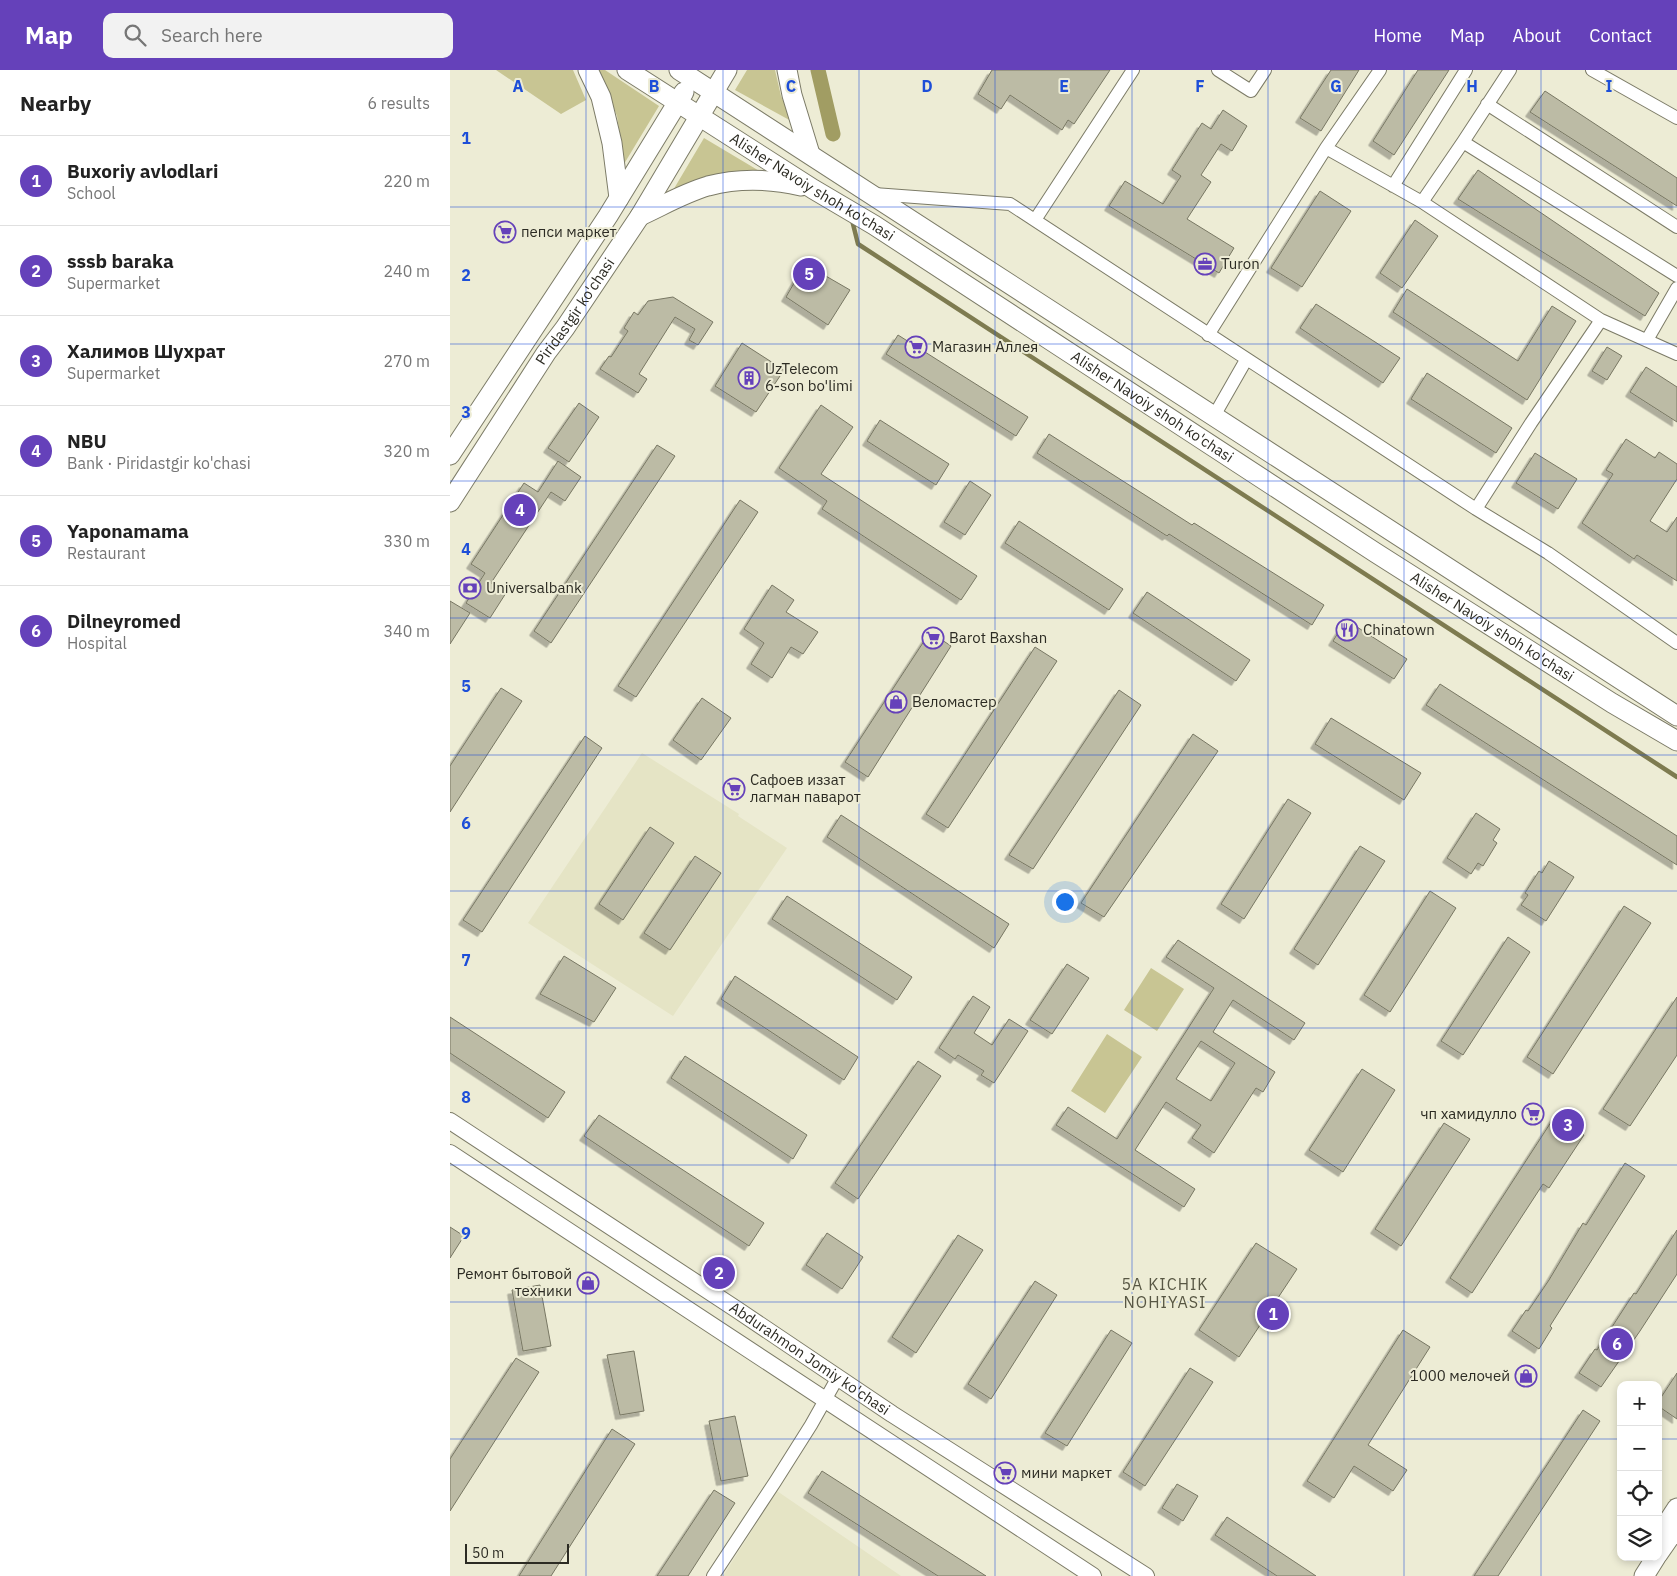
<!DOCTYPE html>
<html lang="en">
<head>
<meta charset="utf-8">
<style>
	:root { --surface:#fff; --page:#f2f2f2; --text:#222; --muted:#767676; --line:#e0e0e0; --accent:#6541ba }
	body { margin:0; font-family:"IBM Plex Sans",sans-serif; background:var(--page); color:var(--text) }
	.controls { position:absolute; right:15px; bottom:15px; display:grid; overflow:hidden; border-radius:10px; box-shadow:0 2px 8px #0003 }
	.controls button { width:45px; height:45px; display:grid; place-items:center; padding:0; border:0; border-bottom:1px solid var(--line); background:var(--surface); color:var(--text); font:25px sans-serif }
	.scale { position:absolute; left:15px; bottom:12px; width:104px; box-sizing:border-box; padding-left:5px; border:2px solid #2c2b23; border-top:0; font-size:14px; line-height:18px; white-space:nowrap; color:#2c2b23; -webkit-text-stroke:4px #edecd5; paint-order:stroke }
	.you { position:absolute; left:614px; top:831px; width:18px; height:18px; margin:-12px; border:4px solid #fff; border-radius:50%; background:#1a73e8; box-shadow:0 0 0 8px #1a73e833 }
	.badge { display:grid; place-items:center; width:32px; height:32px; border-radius:50%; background:var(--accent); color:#fff; font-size:16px; font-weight:700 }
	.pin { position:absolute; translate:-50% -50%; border:2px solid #fff; box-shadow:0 1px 5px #0006 }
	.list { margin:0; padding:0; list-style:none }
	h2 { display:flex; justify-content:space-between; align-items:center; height:65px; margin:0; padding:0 20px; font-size:21px }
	h2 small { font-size:16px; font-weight:400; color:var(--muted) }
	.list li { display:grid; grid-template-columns:32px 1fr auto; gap:15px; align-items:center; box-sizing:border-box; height:90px; padding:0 20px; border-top:1px solid var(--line) }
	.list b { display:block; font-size:19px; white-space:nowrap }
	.list p { margin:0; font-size:16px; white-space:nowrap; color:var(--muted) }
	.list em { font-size:16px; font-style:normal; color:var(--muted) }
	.icon { flex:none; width:28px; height:28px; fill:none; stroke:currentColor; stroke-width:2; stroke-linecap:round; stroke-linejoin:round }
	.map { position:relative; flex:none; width:1227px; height:1506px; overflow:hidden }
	header { display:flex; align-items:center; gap:30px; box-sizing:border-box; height:70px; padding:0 25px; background:var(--accent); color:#fff }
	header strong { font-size:24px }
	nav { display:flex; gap:28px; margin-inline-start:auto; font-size:18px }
	.search { width:350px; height:45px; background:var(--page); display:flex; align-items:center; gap:12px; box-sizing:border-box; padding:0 18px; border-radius:10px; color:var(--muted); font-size:19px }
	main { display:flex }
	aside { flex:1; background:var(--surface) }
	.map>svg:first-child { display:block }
</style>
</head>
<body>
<header>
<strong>Map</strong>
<div class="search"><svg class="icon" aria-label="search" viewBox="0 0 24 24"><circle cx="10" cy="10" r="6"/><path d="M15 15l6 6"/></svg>Search here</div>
<nav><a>Home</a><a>Map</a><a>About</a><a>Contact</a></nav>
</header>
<main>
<aside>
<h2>Nearby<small>6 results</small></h2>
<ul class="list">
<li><span class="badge">1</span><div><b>Buxoriy avlodlari</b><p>School</p></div><em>220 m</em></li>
<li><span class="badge">2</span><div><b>sssb baraka</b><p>Supermarket</p></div><em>240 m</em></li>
<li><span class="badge">3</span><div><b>Халимов Шухрат</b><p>Supermarket</p></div><em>270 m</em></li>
<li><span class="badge">4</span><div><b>NBU</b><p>Bank · Piridastgir ko'chasi</p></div><em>320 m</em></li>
<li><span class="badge">5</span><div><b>Yaponamama</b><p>Restaurant</p></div><em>330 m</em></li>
<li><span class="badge">6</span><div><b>Dilneyromed</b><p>Hospital</p></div><em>340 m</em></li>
</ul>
</aside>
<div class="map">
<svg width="1227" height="1506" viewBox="0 0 1227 1506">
	<defs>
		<filter id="shadow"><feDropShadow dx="-4.5" dy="4.5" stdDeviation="0" flood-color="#0004"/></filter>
	</defs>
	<rect width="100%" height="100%" fill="#edecd5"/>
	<path fill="#e5e4c5" d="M192,683l97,61 -1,2 49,32 -114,168 -145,-93z
		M327,1421l124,85h-178z"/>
	<path fill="#c8c593" d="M46,0h77l13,30 -25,14z
		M148,0h7l54,36 -35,58 -7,-48z
		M297,0h28l6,26 12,26 -58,-32z
		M254,68l57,34 -89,20z
		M701,898l33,21 -27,42 -33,-21z
		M657,964l35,23 -37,56 -34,-22z"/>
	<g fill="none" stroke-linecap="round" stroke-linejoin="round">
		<path stroke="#7e7b50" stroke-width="4.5" d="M402,150l6,24 819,533"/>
		<path stroke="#a19d63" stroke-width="15" d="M368,0l15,64"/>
	</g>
	<path fill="#bcbba5" stroke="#787763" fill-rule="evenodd" filter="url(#shadow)" d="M542,0h118l-36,54 -6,-4 -6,10 -52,-35 -9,14 -23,-15z
		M881,0h28l-38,61 -21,-13z
		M968,0h31l-55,85 -21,-14z
		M1095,21l132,87v28l-147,-94z
		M773,40l24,16 -15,25 -11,-7 -20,31 10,7 -24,37 47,29 -15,25 -110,-67 16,-25 38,23 18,-28 -9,-6 30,-47 9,6z
		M1028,100l181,123 -14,23 -187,-117z
		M870,121l31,20 -49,76 -31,-19z
		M965,150l23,16 -36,52 -22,-15z
		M355,194l45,26 -22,35 -42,-28z
		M957,219l111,72 34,-55 24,15 -49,79 -134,-88z
		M223,227l40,25 -15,23 -9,-5 6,-11 -20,-12 -36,57 8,5 -9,14 -38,-24 9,-13 2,1 17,-26 -4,-3 10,-16 4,3 10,-14z
		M866,234l84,54 -17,25 -83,-55z
		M448,265l130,82 -12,19 -130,-82z
		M292,273l42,27 -28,42 -41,-26z
		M1157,277l15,9 -15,24 -15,-9z
		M1196,297l31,20v35l-47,-30z
		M977,303l85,55 -16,25 -85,-54z
		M129,333l20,14 -30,45 -21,-14z
		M371,335l32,22 -32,47 156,102 -16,24 -139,-91 5,-8 -48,-33z
		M430,350l69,44 -13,21 -69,-44z
		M599,364l143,91 2,-2 130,82 -12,20 -143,-91 -2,2 -130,-83z
		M1176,369l29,19 4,-6 18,12v15l-27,42 17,11 10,-15v64l-40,-26 -3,4 -52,-36 31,-49 -7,-4z
		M207,375l18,11 -124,187 -17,-12z
		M1085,383l42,26 -19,30 -42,-26z
		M108,391l23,16 -16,24 -14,-9 -60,91 15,10 -16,25 -24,-15 19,-30 -14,-9 53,-81 14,9z
		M520,411l21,14 -26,40 -21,-13z
		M290,430l18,12 -122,185 -18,-11z
		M569,451l104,68 -14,21 -104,-67z
		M322,515l22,15 -8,12 32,20 -15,22 -12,-7 -19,31 -21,-14 13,-21 -20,-14z
		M697,522l103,68 -14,21 -103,-68z
		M0,531l20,12 -20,31z
		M896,550l61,39 -13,20 -61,-38z
		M480,562l21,14 -83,131 -23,-15z
		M585,577l22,14 -109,167 -22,-14z
		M990,614l237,152v29l-251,-160z
		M51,618l21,13 -72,111v-46z
		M669,620l22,15 -108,164 -24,-14z
		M252,628l29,20 -30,42 -28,-20z
		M881,648l90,55 -17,27 -89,-56z
		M743,664l25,17 -114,166 -23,-14z
		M135,666l17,12 -120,184 -19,-12z
		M838,729l23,14 -67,106 -23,-15z
		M1026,743l24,16 -7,11 4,3 -14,23 -5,-3 -7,11 -24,-16z
		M391,745l168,109 -15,24 -167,-111z
		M200,757l24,16 -51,77 -24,-16z
		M910,776l25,15 -67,104 -24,-16z
		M245,786l26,17 -51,77 -26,-17z
		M1099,791l25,16 -28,44 -25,-16 7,-10 -3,-2 14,-22 3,2z
		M980,821l26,17 -66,104 -26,-17z
		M337,826l125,81 -15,23 -125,-81z
		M1174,836l27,17 -98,151 -26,-17z
		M1058,867l22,15 -67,103 -22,-14z
		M728,870l127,83 -11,17 -61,-40 -20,32 62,40 -12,20 -7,-4 -42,65 -22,-15 9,-13 -35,-23 -31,48 60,39 -11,18 -128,-82 12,-18 49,32 97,-151 -48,-31zM751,971l34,22 -24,38 -35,-22z
		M114,886l52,32 -22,34 -54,-28z
		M617,894l22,14 -37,56 -22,-14z
		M285,906l123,81 -14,23 -123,-81z
		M523,926l17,11 -16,26 18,12 17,-26 19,12 -34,52 -13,-8 3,-4 -26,-16 -3,4 -16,-11z
		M1227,927v58l-47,71 -27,-17z
		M0,947l115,75 -17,26 -98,-65z
		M235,986l122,79 -14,24 -122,-81z
		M468,991l23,15 -83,123 -23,-16z
		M912,999l33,21 -52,82 -34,-22z
		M149,1045l165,108 -15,23 -165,-110z
		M1105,1046l29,19 -35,53 -6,-4 -71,109 -22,-15z
		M994,1053l26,16 -69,107 -26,-17z
		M1175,1093l20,13 -95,150 2,2 -13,21 -27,-18 14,-21 2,1 21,-31 34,-57 3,2z
		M0,1157l14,9 -14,22z
		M1227,1160v44l-37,57 -39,56 -22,-14 16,-24 2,1 37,-57 2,1z
		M377,1163l36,24 -21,32 -36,-24z
		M508,1165l25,15 -67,103 -24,-16z
		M806,1173l41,26 -58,88 -40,-27z
		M585,1211l22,14 -66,104 -23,-15z
		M90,1215l11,61 -28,5 -11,-61z
		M661,1260l21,13 -65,103 -22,-13z
		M953,1260l27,17 -62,98 39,25 -14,21 -39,-25 -20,32 -27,-17z
		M184,1281l10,60 -24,4 -13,-60z
		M66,1288l23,14 -89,139v-52z
		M740,1298l23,14 -68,104 -22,-14z
		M1227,1303v46l-19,-13v-4z
		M1133,1340l17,11 -102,155h-24z
		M285,1346l13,60 -27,5 -12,-60z
		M162,1359l23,15 -84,132h-32z
		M372,1401l164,105h-48l-130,-83z
		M727,1414l21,12 -15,25 -21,-13z
		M264,1420l21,13 -47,73h-31z
		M777,1447l89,59h-39l-62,-41z"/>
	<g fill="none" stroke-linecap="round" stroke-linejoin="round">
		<g stroke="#7c7b67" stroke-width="14">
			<path id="minor" d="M768,0l33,21 14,-21
				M1142,0l85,48
				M1037,34l190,123
				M1013,72l214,134
				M876,78l96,54 179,118
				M943,116l73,-116
				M424,124l136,10 466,305 72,44 129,90
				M972,132l41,-60 47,-72
				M585,150l98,-150
				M758,265l118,-187 54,-78
				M1197,270l30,-52
				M764,346l32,-56
				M1026,439l55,-86 70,-103 76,34
				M263,1506l62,-94 36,-57 27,-48"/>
		</g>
		<g stroke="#7c7b67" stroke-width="18">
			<g id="tertiary">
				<path id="s1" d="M0,1051l286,188 156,105 254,162"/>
				<path d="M0,1083l643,423"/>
			</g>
		</g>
		<g stroke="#7c7b67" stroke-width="21">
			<g id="secondary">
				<path d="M138,0l13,27 11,46 7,55"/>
				<path id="s2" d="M177,0l186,119 61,36 502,328 236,150 65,38"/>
				<path d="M229,0l998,646"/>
				<path d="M337,0l5,25 18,59"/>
				<path d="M190,146c22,-10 44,-23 68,-30 30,-8 63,-7 93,0"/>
				<path d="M0,385l158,-239 76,-124"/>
				<path id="s3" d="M0,432l96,-149 19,-25 75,-112 87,-146"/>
				<path d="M1208,1467l19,-29"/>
				<path d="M1208,1484l18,-26"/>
				<path d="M1194,1506l12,-19"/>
			</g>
		</g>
		<use href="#minor" stroke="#fff" stroke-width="12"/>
		<use href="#tertiary" stroke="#fff" stroke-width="16"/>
		<use href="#secondary" stroke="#fff" stroke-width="19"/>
	</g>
	<path fill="none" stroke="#1d4ed8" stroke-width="1" stroke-opacity="0.55" d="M136,0v1506M273,0v1506M409,0v1506M545,0v1506M682,0v1506M818,0v1506M954,0v1506M1091,0v1506M0,137h1227M0,274h1227M0,411h1227M0,548h1227M0,685h1227M0,821h1227M0,958h1227M0,1095h1227M0,1232h1227M0,1369h1171M1208,1369h19"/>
	<defs>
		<g id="supermarket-ring" transform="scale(1.125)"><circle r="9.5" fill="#edecd5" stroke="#6541ba" stroke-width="1.5"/><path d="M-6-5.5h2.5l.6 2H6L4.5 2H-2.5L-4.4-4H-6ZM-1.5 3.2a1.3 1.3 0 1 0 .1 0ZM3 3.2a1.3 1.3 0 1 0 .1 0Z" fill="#6541ba"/></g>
		<g id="office-ring" transform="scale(1.125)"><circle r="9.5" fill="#edecd5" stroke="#6541ba" stroke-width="1.5"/><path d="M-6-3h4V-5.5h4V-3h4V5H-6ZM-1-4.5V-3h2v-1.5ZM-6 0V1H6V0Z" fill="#6541ba"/></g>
		<g id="building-ring" transform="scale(1.125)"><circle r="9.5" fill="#edecd5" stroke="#6541ba" stroke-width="1.5"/><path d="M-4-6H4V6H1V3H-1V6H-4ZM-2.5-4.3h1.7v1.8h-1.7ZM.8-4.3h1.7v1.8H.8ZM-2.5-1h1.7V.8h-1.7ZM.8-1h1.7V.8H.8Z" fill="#6541ba"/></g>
		<g id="bank-ring" transform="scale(1.125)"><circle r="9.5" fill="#edecd5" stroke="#6541ba" stroke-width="1.5"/><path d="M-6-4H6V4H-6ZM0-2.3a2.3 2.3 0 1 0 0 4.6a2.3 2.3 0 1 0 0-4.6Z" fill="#6541ba"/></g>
		<g id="restaurant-ring" transform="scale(1.125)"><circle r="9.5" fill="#edecd5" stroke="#6541ba" stroke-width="1.5"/><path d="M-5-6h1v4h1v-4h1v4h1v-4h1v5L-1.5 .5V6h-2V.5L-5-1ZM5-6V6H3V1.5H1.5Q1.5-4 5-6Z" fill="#6541ba"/></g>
		<g id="shop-ring" transform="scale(1.125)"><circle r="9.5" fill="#edecd5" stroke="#6541ba" stroke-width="1.5"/><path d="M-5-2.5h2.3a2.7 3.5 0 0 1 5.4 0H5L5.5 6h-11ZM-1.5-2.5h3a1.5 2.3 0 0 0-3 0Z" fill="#6541ba"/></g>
	</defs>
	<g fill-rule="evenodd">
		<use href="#supermarket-ring" x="55" y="162"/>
		<use href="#office-ring" x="755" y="194"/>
		<use href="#supermarket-ring" x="466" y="277"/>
		<use href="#building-ring" x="299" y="308"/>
		<use href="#bank-ring" x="20" y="518"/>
		<use href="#restaurant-ring" x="897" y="560"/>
		<use href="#supermarket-ring" x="483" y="568"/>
		<use href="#shop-ring" x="446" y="632"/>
		<use href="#supermarket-ring" x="284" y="719"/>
		<use href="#supermarket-ring" x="1083" y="1044"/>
		<use href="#shop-ring" x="138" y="1213"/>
		<use href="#shop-ring" x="1076" y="1306"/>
		<use href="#supermarket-ring" x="555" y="1403"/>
	</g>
	<g text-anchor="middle" stroke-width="4" stroke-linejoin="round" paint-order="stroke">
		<g font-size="15" fill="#2c2b23" stroke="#edecd5">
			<text dy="5" stroke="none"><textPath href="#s2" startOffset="219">Alisher Navoiy shoh ko'chasi</textPath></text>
			<text dy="5" stroke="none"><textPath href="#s3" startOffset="228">Piridastgir ko'chasi</textPath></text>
			<text dy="5" stroke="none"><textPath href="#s2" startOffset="624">Alisher Navoiy shoh ko'chasi</textPath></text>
			<text dy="5" stroke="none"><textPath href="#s2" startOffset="1029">Alisher Navoiy shoh ko'chasi</textPath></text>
			<text dy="5" stroke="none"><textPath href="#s1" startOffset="431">Abdurahmon Jomiy ko'chasi</textPath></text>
		</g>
		<g font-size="15" fill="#2c2b23" stroke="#edecd5" text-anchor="start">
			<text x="71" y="167">пепси маркет</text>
			<text x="771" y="199">Turon</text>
			<text x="482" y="282">Магазин Аллея</text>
			<text x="315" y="304">UzTelecom<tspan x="315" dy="17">6-son bo'limi</tspan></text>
			<text x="36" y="523">Universalbank</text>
			<text x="913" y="565">Chinatown</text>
			<text x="499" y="573">Barot Baxshan</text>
			<text x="462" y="637">Веломастер</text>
			<text x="300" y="715">Сафоев иззат<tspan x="300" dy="17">лагман паварот</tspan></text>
			<text x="1067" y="1049" text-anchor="end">чп хамидулло</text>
			<text x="122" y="1209" text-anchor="end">Ремонт бытовой<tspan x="122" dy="17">техники</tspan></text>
			<text x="1060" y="1311" text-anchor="end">1000 мелочей</text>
			<text x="571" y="1408">мини маркет</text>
		</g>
		<g font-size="16" letter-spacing="1" fill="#585744" stroke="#edecd5">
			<text x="715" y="1220">5A KICHIK<tspan x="715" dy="18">NOHIYASI</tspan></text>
		</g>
	</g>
	<g font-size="16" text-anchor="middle" font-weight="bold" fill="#1d4ed8" stroke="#edecd5" stroke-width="4" stroke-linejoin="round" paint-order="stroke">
		<text x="68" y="22">A</text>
		<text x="204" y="22">B</text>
		<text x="341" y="22">C</text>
		<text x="477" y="22">D</text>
		<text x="614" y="22">E</text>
		<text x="750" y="22">F</text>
		<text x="886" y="22">G</text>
		<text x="1022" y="22">H</text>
		<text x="1159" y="22">I</text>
		<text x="16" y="74">1</text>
		<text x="16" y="211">2</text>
		<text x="16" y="348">3</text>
		<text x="16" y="485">4</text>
		<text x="16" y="622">5</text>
		<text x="16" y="759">6</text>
		<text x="16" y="896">7</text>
		<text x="16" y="1033">8</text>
		<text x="16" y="1169">9</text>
	</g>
</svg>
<div class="controls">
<button>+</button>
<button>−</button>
<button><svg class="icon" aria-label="locate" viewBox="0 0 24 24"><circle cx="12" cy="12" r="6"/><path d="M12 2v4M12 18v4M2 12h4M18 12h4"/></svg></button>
<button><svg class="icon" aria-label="layers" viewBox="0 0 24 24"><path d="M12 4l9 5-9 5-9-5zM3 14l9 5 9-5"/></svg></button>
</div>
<div class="scale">50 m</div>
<div class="you"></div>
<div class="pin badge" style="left:823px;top:1244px">1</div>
<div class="pin badge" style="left:269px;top:1203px">2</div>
<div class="pin badge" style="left:1118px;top:1055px">3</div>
<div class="pin badge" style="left:70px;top:440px">4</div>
<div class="pin badge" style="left:359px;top:204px">5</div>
<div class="pin badge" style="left:1167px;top:1274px">6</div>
</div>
</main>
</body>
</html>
